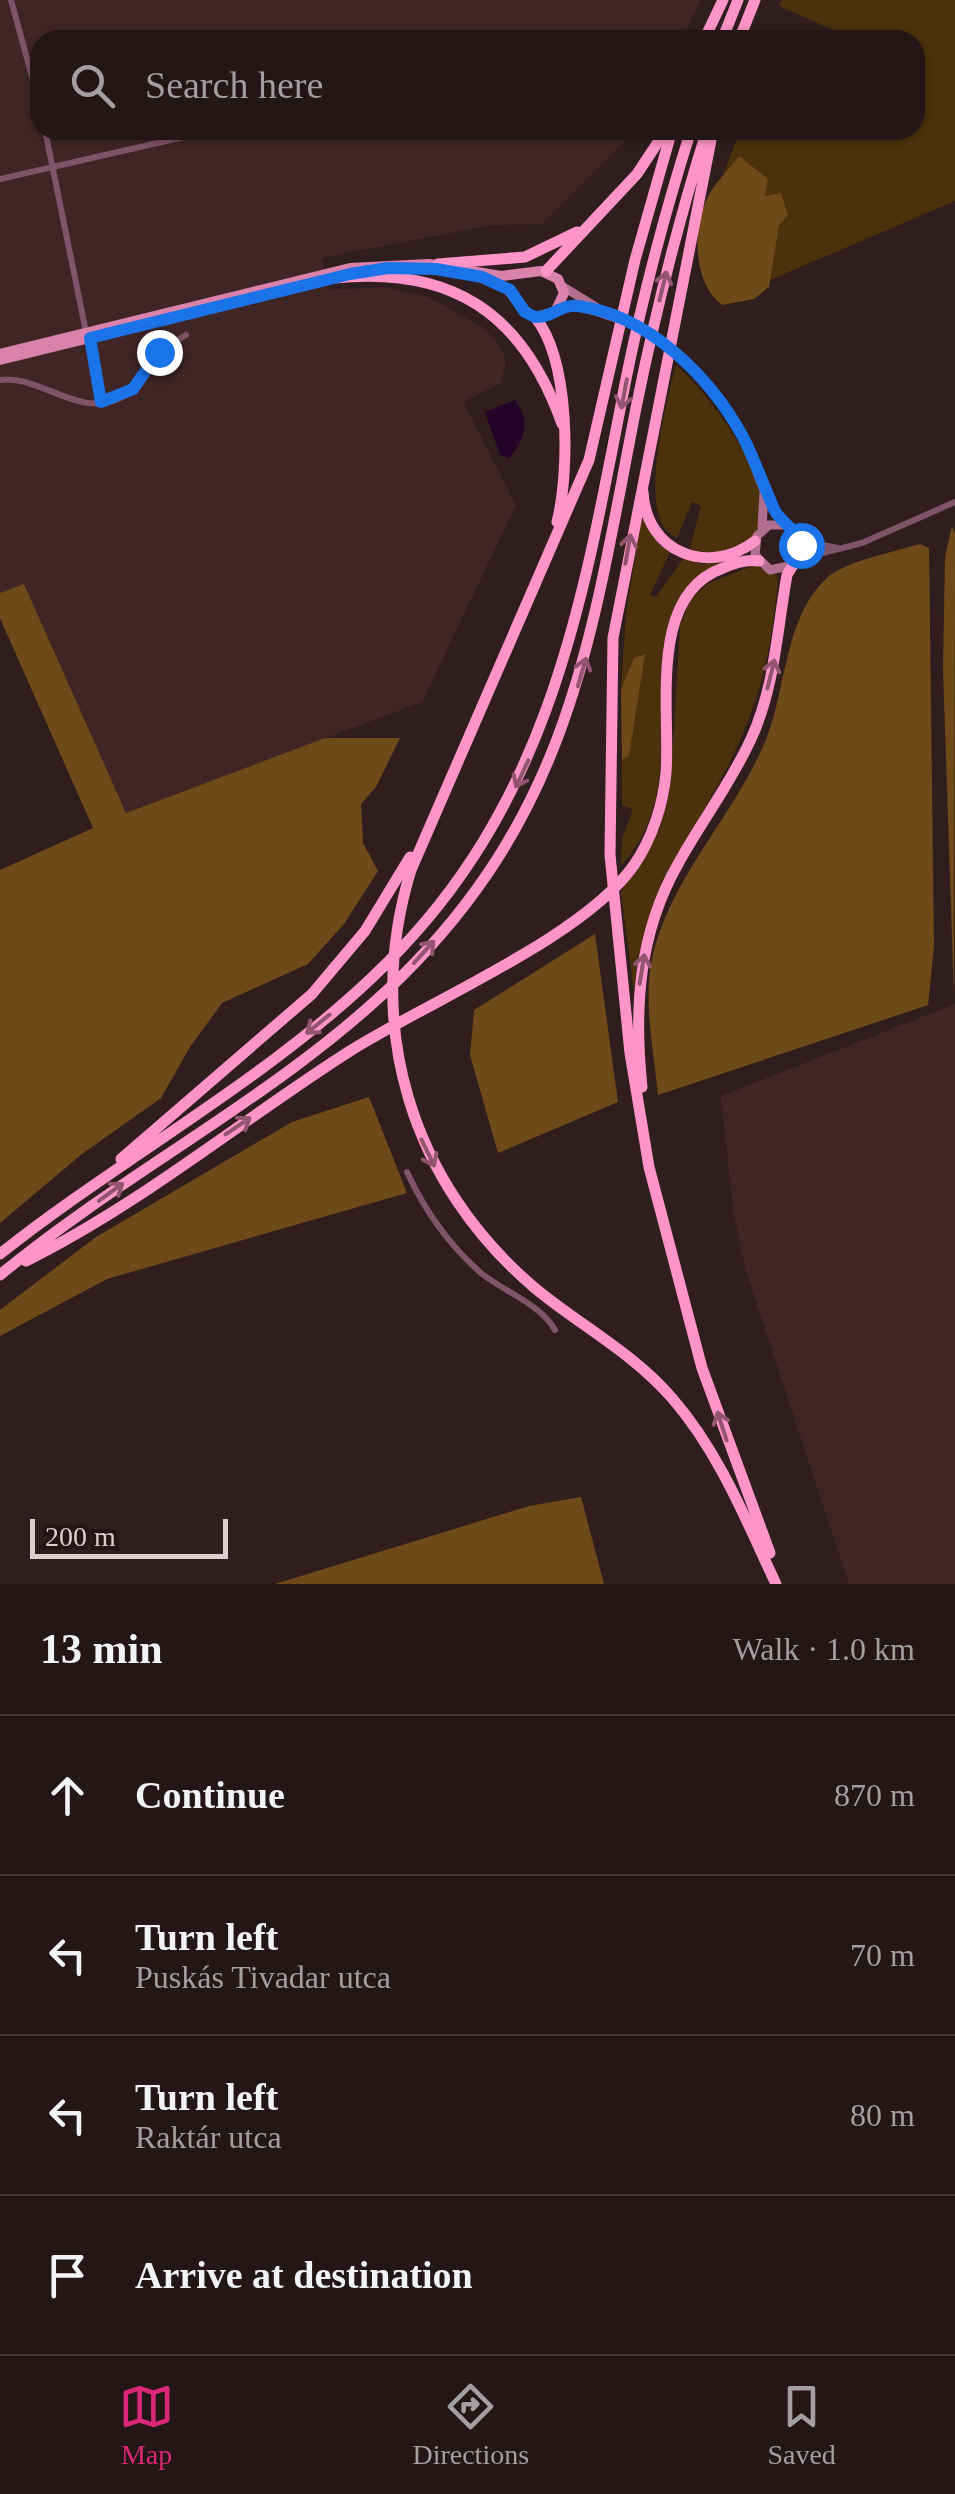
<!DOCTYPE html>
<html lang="en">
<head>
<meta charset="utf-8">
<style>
	:root { --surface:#241616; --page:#302323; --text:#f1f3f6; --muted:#a39fa1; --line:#413535; --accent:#db2777 }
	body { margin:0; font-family:"Times New Roman",serif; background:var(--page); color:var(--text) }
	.scale { position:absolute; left:30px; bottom:25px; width:198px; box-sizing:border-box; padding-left:10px; border:5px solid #dccfcf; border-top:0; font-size:28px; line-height:35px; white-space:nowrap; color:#dccfcf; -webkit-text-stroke:8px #261415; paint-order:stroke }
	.stop { position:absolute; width:30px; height:30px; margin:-22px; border:8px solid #1a73e8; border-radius:50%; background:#fff }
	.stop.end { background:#1a73e8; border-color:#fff; box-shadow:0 2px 10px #0008 }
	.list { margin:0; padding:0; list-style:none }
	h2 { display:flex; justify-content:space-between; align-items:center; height:130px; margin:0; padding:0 40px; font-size:42px }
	h2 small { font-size:32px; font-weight:400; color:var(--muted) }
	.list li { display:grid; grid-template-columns:65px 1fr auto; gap:30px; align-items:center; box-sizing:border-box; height:160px; padding:0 40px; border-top:2px solid var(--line) }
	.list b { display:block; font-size:38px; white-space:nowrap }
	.list p { margin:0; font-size:32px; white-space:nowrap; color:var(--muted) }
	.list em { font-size:32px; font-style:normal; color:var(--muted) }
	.icon { flex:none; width:55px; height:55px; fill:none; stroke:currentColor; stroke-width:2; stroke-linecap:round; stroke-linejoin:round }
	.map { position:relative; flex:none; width:955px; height:1584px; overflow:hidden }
	.search { position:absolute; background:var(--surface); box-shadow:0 2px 8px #0004; left:30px; right:30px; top:30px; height:110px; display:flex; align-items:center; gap:25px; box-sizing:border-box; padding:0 35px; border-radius:30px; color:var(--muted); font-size:38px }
	.sheet { height:770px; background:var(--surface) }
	nav { display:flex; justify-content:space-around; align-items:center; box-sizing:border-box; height:140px; border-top:2px solid var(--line); background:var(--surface); font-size:28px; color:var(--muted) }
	nav a { display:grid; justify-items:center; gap:5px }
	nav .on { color:var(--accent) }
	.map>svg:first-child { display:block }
</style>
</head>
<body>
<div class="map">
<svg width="955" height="1584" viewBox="0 0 955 1584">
	<rect width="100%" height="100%" fill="#301e1e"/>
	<path fill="#3f2526" d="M0,0h700l-18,40h-642v90h596l-94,94 -50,1 -171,33 9,32 53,-3 45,10 56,31 17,20 5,14 -5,21 -38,19 53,103 -94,197 -296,111 -102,-229 -24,9z
		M955,1004v580h-106l-103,-313 -12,-55 -13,-120z"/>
	<path fill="#4b310c" d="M782,0h173v201l-185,79 11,-87 -17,4 -25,-41 -18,25 19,-51h175v-90h-80l3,-8 -59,-26z
		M676,364c30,28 127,143 67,180 -16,10 -36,10 -53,5l11,-43 -9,-4 -15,36c-44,-17 -9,-139 -1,-174z
		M643,510l15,30 12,12 -20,43 6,2 27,-38 19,5 32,-5c-132,49 -23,215 -113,306l1,-26 11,-30 -11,-4v-45l7,-4 15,-102 -10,4 -13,31 5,-76z
		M755,565l23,11c-4,58 -14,111 -38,164 -41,94 -96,143 -106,253l-13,-101 40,-66 10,-48 9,-151 9,-26 18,-17z"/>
	<path fill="#6e4a19" d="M739,156l29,23 -3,17 16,-3 7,22 -9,10 -10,62 -15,12 -32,6c-28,-21 -30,-72 -16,-104 6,-16 23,-31 33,-45z
		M952,526l3,8 -1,463 -11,-328 2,-112z
		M920,544l9,4 5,398 -6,59 -270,90c-4,-43 -15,-93 -6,-136 18,-83 84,-144 115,-222 20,-52 18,-122 61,-160 16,-15 69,-26 92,-33z
		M24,584l102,229 199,-75h75l-24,49 -15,17 2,39 15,28 -34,53 -36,40 -86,39 -32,44 -29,51 -79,56 -82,69v-353l93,-42 -93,-210v-25z
		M645,654l-16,102 -7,4 -1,-71 13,-31z
		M595,934l23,168 -120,51 -28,-98 4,-45z
		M369,1097l38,96 -300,86 -107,57v-26l96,-73 196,-115z
		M581,1497l23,87h-329l254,-78z"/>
	<path fill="#240328" d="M515,400c15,20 11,39 -6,58l-9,-3 -15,-43z"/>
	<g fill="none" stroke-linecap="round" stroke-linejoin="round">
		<path stroke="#7f5468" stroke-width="6" d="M11,0l29,106
			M45,130l41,202
			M0,179l214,-49
			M90,339l11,64
			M0,380c39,-6 79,39 120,18 20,-10 24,-33 40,-47 7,-6 18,-11 26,-16
			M802,541l36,7
			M799,559l63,-16 93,-41
			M407,1172c18,39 42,73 74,101 22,18 61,32 74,57"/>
		<path stroke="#b26e8e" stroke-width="9" d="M562,286l34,21
			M555,312c18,-11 33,-3 52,3 58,17 114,73 139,129 10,22 17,51 31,71 8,11 22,15 24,29 1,9 -3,15 -8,21l-23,5 -15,-15 2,-19 12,-11h18
			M762,527l2,-34"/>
		<path stroke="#da82ac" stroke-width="10" d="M0,354l350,-86 79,-4 72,12 40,-5 17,8 6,14 -9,19 -20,5c-17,-7 -18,-23 -34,-32 -39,-21 -91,-18 -134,-15l-367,90"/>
		<path stroke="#ff94c8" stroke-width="11" d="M704,40l19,-40
			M722,40l16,-40
			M739,40l16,-40
			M672,130l-37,130 -46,200 -178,410c-48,156 0,314 125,419 45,37 97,64 136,109 47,54 74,122 104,186
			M713,130l-100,508 -3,217 20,198 19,114 53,201 68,185
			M438,264l87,-7 52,-25
			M546,271l91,-97 29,-44
			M334,278c118,-12 189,35 228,146
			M535,317c35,43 35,154 22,205
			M643,492c3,60 65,85 112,49
			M642,1087c-8,-77 -4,-153 36,-223 23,-42 53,-81 73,-125 24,-52 26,-109 36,-164l6,-10
			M121,1159l191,-165 53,-63 45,-74
			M0,1254c126,-100 273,-177 387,-291 166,-165 196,-365 239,-584 17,-84 39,-167 65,-249
			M26,1261c115,-57 217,-142 324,-210 79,-50 234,-114 284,-186 18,-26 29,-60 32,-92 5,-62 -19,-178 57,-205 11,-5 24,-9 36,-7
			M0,1275c128,-106 282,-181 401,-298 172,-170 191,-345 235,-569 19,-94 42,-186 71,-278"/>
	</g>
	<defs><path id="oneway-shaft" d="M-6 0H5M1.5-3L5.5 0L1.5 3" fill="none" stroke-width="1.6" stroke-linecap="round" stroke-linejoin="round" transform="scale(2.5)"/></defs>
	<g stroke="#92546e">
		<use href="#oneway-shaft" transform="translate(663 286) rotate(-76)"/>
		<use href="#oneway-shaft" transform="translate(624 394) rotate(101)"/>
		<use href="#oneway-shaft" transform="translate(628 549) rotate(-80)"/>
		<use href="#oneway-shaft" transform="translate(582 672) rotate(-74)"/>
		<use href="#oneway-shaft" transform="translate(771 674) rotate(-76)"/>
		<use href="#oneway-shaft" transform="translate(522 774) rotate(115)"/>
		<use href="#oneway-shaft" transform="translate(424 952) rotate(-48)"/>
		<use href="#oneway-shaft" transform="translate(642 969) rotate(-81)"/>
		<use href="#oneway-shaft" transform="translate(318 1024) rotate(141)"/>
		<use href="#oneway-shaft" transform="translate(238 1126) rotate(-34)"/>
		<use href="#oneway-shaft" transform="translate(428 1153) rotate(64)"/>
		<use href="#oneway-shaft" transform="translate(111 1192) rotate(-36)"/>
		<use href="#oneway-shaft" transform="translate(722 1426) rotate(-108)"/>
	</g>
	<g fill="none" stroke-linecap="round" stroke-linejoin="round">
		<path stroke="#1a73e8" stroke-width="12" d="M159,352l-26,37 -32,13 -11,-64 260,-64 38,-6 48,1 46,8 28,13 15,22 10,5c17,1 26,-13 43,-11 71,9 133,72 165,131 12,23 20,48 31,72 7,15 23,19 27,36"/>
	</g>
</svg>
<div class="scale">200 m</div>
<div class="stop" style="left:801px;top:545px"></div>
<div class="stop end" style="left:159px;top:352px"></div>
<div class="search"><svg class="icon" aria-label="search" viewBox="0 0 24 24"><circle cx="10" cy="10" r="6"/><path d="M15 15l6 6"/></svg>Search here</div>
</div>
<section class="sheet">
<h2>13 min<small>Walk · 1.0 km</small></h2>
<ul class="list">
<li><svg class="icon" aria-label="ahead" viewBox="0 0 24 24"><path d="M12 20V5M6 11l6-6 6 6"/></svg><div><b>Continue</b></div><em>870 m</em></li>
<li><svg class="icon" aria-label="left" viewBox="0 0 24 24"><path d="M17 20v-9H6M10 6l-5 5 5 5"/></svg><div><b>Turn left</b><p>Puskás Tivadar utca</p></div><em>70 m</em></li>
<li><svg class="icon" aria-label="left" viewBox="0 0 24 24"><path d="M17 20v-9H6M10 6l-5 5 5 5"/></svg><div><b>Turn left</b><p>Raktár utca</p></div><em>80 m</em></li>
<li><svg class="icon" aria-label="arrive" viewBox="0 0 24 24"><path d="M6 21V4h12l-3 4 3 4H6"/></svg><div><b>Arrive at destination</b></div></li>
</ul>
</section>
<nav>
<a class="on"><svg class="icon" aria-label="map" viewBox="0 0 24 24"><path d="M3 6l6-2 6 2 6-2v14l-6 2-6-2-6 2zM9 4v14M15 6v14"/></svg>Map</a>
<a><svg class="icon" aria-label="directions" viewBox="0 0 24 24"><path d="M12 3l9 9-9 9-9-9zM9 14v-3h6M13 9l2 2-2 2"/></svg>Directions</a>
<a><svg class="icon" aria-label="saved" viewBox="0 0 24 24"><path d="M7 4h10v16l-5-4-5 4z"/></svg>Saved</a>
</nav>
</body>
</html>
